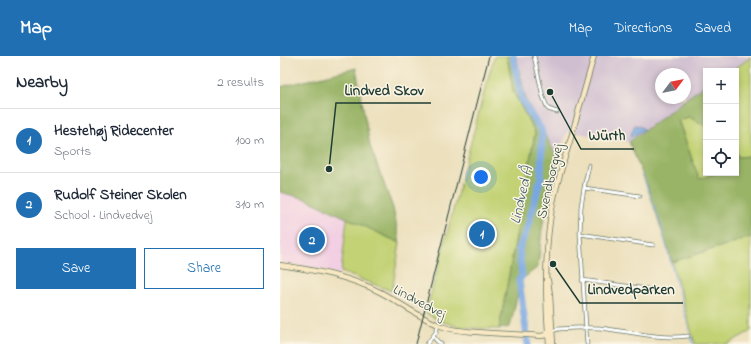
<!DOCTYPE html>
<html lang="en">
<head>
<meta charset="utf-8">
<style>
	:root { --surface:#fff; --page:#f2f2f3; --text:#1f2937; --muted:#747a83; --line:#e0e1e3; --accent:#1f6fb2 }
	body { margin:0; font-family:"Indie Flower",sans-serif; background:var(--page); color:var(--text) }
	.controls { position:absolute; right:12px; top:12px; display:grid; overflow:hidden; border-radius:0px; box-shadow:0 2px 6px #0003 }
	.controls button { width:36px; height:36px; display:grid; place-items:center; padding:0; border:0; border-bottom:1px solid var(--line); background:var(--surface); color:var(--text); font:20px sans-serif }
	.compass { position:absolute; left:375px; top:12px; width:36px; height:36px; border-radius:50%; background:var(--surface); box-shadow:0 2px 6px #0003; rotate:58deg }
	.you { position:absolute; left:201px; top:121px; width:14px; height:14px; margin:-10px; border:3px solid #fff; border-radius:50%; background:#1a73e8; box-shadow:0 0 0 6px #1a73e833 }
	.badge { display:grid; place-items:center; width:26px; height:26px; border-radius:50%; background:var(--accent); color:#fff; font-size:13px; font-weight:700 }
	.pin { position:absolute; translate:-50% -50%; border:2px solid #fff; box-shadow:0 1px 4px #0006 }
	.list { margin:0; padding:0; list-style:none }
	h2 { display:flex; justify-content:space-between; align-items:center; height:52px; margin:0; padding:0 16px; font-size:17px }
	h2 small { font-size:13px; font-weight:400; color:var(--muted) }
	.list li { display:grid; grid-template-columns:26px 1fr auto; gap:12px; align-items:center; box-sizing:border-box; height:64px; padding:0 16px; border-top:1px solid var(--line) }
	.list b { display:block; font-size:15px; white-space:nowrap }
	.list p { margin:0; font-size:13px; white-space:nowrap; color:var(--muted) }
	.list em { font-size:13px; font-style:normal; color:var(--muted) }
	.actions { display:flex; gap:8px; padding:12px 16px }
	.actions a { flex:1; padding:9px 0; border:1px solid var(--accent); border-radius:0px; text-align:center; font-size:14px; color:var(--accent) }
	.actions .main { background:var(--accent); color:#fff }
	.icon { flex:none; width:22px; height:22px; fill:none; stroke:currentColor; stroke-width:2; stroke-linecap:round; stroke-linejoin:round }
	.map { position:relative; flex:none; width:471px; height:288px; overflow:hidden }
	header { display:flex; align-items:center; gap:24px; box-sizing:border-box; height:56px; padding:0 20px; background:var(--accent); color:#fff }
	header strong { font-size:19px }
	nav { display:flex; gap:22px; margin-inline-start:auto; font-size:14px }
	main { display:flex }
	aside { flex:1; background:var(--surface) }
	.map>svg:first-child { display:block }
</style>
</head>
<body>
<header>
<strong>Map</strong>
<nav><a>Map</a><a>Directions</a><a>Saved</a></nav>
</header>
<main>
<aside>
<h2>Nearby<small>2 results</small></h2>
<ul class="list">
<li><span class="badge">1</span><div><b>Hestehøj Ridecenter</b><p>Sports</p></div><em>100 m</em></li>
<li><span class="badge">2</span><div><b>Rudolf Steiner Skolen</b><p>School · Lindvedvej</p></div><em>310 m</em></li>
</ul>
<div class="actions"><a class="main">Save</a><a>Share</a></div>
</aside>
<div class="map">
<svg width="471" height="288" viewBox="0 0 471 288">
	<rect width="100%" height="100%" fill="#fcf5e5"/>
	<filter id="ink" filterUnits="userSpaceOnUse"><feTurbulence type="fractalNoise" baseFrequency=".025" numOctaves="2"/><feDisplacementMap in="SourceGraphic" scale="8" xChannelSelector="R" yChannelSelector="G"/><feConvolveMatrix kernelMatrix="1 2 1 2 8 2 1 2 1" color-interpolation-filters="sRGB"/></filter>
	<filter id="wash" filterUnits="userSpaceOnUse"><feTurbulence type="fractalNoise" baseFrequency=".012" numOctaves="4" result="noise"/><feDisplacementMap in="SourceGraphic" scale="16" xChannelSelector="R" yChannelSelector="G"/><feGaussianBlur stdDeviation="0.9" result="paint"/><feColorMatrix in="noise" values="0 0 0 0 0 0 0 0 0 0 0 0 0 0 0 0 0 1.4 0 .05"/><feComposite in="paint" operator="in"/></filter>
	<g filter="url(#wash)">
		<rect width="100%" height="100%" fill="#ece0bd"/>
		<path fill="#f2cfe2" d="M0,136l26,7 41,19 -7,57 -19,-6 -41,-7z"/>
		<path fill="#cfbdd0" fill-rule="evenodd" d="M236,0h235v2l-19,13h-26v18l-77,53 -62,-11 -9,28 -32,-59zM381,18h24v24h-24z"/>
		<path fill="#c2d275" stroke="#708854" d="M215,0h12l6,35 22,42 -36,196 -40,-2 -21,-7 -12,-7 62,-235z
			M471,1v99l-13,1 -2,-6v-80h-4z
			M409,61l17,9v47h11l-18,6 -21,-60z
			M67,162l53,25 -8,48 -51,-19z
			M471,181v94l-24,13h-32l-23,-82z"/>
		<path fill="#99b466" stroke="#5c784d" d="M227,0h9l10,44 32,59 -11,41 -5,29 -4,38 -17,13 -11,47 -11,2 36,-196 -22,-42z
			M76,12l14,78 23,62 7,35 -94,-44 -26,-7v-105z
			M426,28v42l-17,-9 -11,3 21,59 18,-6h19v-22l2,6 13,-1v81l-79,25 -25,-77 -18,-43z"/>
		<path fill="#78a7e2" stroke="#4c728b" d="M355,69l6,2 3,2 -1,1 -12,7h-1z"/>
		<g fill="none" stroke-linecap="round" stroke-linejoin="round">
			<path stroke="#78a7e2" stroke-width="1" d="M348,84l2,-3
				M362,118l19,50 12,48 20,72"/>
			<path stroke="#78a7e2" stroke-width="7" d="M233,0l9,44 12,20 7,9 1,4 -1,44 -14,52 -8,20 3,27 -3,4 9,64"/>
		</g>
	</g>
	<g filter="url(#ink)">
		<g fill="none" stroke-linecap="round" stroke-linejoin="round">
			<g stroke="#677664" stroke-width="4.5">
				<path id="street" d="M254,0l9,41 5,12 9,3
					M304,132l56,8
					M300,178l73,11
					M302,224l80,11
					M272,275l6,-2c14,-1 28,-2 41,-1 30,3 59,12 89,8
					M153,280l4,5 4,3
					M147,288l9,-12 2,-7
					M307,288l-7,-110 1,-27 3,-19 5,-23"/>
			</g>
			<g stroke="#677664" stroke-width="6">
				<path id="secondary" d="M0,209c34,5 68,11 100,27 21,11 41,27 64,35 11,4 22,4 33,5 22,2 43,2 64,4l5,-1 6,-4
					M268,224l2,15 3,49
					M269,288c-4,-46 -5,-91 3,-136 4,-23 11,-45 18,-67 8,-29 16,-57 24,-85"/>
			</g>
			<use href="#street" stroke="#fff" stroke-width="3"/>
			<use href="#secondary" stroke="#f8e8c3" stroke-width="4.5"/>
			<path stroke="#1f3d34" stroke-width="1" d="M136,288l73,-288"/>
		</g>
	</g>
	<g text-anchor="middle" stroke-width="3" stroke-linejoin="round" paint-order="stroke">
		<g font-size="14" fill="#1f3d34" stroke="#fcf5e5">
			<text transform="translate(269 125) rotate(-77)" y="5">Svendborgvej</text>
			<text transform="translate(140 245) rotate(28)" y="5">Lindvedvej</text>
		</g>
		<g font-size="15" font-style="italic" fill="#3a5d68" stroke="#fcf5e5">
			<text transform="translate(241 139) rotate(-77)" y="5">Lindved Å</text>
		</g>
	</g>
	<path fill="none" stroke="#1f3d34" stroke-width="1.5" d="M49 113L56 47H151M270 36L301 93H354M273 208L300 247H403"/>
	<g fill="#1f3d34" stroke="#fcf5e5" stroke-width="1.5">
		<circle cx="49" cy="113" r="4"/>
		<circle cx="270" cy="36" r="4"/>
		<circle cx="273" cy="208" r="4"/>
	</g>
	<g font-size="15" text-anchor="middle" font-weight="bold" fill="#1f3d34" stroke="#fcf5e5" stroke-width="3" stroke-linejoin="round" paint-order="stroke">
		<text x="104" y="39">Lindved Skov</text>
		<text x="327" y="84">Würth</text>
		<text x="351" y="238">Lindvedparken</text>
	</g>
</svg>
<div class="controls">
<button>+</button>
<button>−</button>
<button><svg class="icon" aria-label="locate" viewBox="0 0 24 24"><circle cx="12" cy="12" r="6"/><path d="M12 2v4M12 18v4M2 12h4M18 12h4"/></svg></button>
</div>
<svg class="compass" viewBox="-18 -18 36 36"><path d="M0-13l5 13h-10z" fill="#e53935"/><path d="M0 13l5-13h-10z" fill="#747a83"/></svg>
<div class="you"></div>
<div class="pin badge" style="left:202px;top:178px">1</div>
<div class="pin badge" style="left:32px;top:184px">2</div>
</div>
</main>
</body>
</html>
